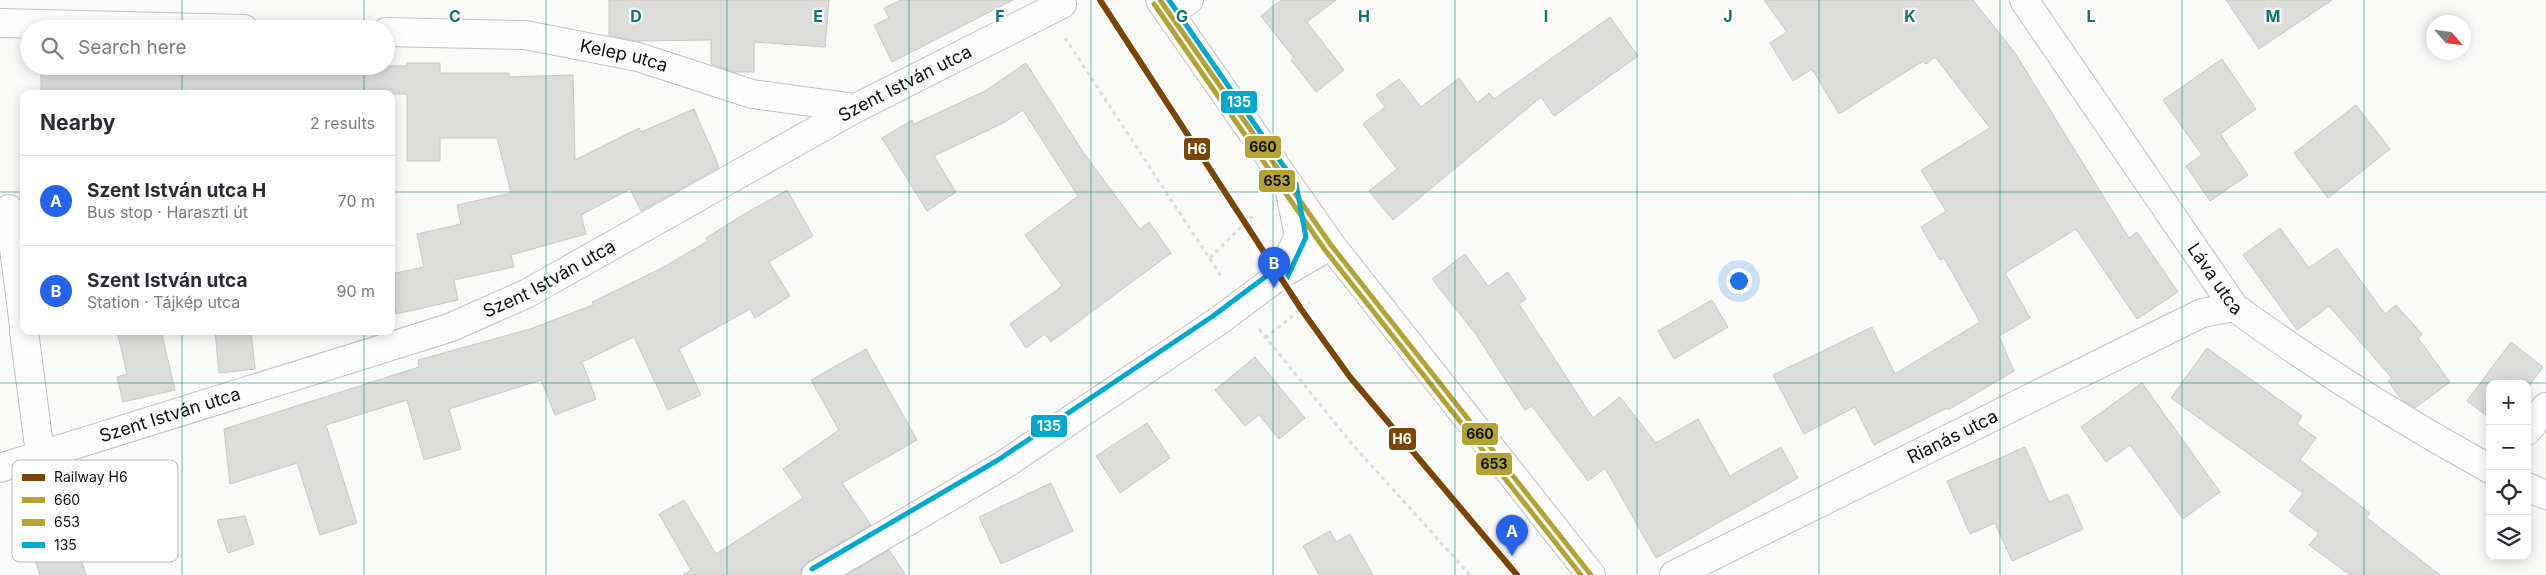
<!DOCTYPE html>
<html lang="en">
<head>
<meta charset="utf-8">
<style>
	:root { --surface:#fff; --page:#f2f2f3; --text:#2b2b33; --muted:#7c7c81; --line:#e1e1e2; --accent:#2563eb }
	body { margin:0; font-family:Inter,sans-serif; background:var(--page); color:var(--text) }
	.controls { position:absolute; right:15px; bottom:15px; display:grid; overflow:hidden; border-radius:10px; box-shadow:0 2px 12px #0003 }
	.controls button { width:45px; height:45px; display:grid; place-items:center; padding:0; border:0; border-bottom:1px solid var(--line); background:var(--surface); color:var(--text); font:25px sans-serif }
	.compass { position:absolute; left:2426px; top:15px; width:45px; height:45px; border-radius:50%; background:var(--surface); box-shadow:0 2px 12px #0003; rotate:118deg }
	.you { position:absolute; left:1738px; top:280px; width:18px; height:18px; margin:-12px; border:4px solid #fff; border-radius:50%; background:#1a73e8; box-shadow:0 0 0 8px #1a73e833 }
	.badge { display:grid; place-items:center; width:32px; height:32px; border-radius:50%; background:var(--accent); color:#fff; font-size:16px; font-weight:700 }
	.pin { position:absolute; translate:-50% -41px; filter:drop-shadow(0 1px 2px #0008) }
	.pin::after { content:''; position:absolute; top:26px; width:18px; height:15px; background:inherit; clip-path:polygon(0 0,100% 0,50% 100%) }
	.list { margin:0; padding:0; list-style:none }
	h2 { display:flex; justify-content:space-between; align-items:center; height:65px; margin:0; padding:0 20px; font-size:21px }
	h2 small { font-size:16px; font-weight:400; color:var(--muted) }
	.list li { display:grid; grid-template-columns:32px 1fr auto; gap:15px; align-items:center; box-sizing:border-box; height:90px; padding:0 20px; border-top:1px solid var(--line) }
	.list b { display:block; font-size:19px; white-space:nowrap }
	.list p { margin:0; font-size:16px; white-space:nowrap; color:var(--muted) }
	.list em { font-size:16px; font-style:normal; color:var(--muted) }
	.icon { flex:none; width:28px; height:28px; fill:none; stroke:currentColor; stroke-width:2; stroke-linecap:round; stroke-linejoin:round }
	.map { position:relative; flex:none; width:2546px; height:575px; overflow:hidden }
	.search { position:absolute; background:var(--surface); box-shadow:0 2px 12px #0003; left:20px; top:20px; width:375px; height:55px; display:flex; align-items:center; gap:12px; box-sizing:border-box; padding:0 18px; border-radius:28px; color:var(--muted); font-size:19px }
	.panel { position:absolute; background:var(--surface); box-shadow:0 2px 12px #0003; left:20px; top:90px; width:375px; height:245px; border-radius:10px }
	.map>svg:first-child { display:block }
</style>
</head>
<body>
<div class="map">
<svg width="2546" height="575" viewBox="0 0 2546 575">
	<rect width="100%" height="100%" fill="#fafbf9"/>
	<path fill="#dcdddb" stroke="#c7c8c6" d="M609,0h220l-4,47 -71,-5v30h-20l-23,-8v-24l-75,1 -27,-6z
		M901,0h112l-121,62 -18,-37 15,-7 -5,-10z
		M1281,0h55l-29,22 37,48 -28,22 -25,-32 3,-2 -33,-42z
		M1764,0h209l42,53 114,185 8,-6 41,60 -41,27 -61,-90 -71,44 25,45 -31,18 15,35 -66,39 -1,-2 -73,37 -19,-38 -51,27 -31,-59 99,-48 23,47 85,-52 -36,-64 -4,2 -19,-33 25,-16 -25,-41 69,-42 -55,-71 -9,7 -3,-3 -84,53 -27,-45 -19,12 -23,-38 17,-11z
		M2226,0h106l-73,49z
		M1610,17l28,39 -84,60 -13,-19 -148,123 -24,-29 28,-22 -34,-45 22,-17 -9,-12 23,-16 22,28 38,-29 18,25 12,-10 5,6z
		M2222,59l34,50 -36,25 28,41 -38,26 -24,-35 16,-11 -39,-55z
		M407,63h33v10h69v4l64,-2 2,85 64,-32 2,4 53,-23 25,58 -78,44 -11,-22 -49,26 5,19 -75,21 3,12 -60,13 4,20 -62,14 -5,-24v-16l33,-7 -7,-33 44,-10 -4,-19 54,-12 -14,-55h-57v23h-33v-67h-366v-28h366z
		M1026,63l57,89 57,77 9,-7 22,31 -120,89 -6,-8 -19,14 -16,-24 52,-38 -37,-51 53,-39 -55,-86 -18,12 -71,34 22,36 -29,19 -45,-73 30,-18 2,4 71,-33z
		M2356,105l34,44 -62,49 -34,-45z
		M787,190l26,46 -44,26 21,34 -35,22 -5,-9 -71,40 22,46 -33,15 -34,-73 -52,25 14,37 -41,16 -14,-35 -92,29 12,40 -37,11 -17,-60 -81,25 31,98 -37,12 -23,-72 -67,21 -6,-55 195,-62 -1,-7 112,-31 63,-24 -1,-3 68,-33 48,-28 -2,-3 35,-22z
		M2280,228l29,40 28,-20 48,66 11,-9 26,29 -4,4 32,44 -35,26 -13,-8 -14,-19 4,-3 -63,-72 -32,24 -54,-75z
		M1465,254l23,32 20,-14 18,27 -7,5 74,114 27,-21 36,46 42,-24 32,57 51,-29 17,31 -142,80 -51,-90 -17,13 -56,-75 -7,4 -50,-77 -43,-54z
		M1712,300l16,27 -54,32 -16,-28z
		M117,331h44l14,59 -52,12 -6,-25 10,-3z
		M215,331h36l4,38 -36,4z
		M2511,342l32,25 -16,22v-5h-37v34l-23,-17z
		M2207,348l95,68 -5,8 19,14 -16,22 70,53 -4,4 74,58h-90l-41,-30 10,-12 -30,-22 14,-18 -132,-95z
		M866,349l51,91 -75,43 29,42 -63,37 -5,5 -3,8h-117l8,-5 -32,-56 25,-14 32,54 87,-56 -20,-29 56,-39 -28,-50z
		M1255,357l50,61 -26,21 -20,-24 -14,11 -30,-36z
		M2142,383l78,109 -37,27 -53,-74 -24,17 -25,-35z
		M1147,423l23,35 -50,35 -24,-37z
		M2025,447l24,55 19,-8 15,35 -71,32 -17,-38 -25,11 -23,-53z
		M136,461l23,72 -78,26 5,16h-46l-24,-74z
		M1051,483l22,48 -72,33 -22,-47z
		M245,516l9,28 -26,9 -11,-33z
		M1330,531l6,11 14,-8 23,41h-54l-16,-29z
		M889,550l17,25h-59z"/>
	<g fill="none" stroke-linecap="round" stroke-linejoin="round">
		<g stroke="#c1c2c0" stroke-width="30">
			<g id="street">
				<path id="s1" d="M2024,0l210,307c82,60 167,113 256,162"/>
				<path d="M1169,13l20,-13"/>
				<path d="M0,23l244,6"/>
				<path id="s2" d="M386,32l139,3 113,22 114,37 104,14"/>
				<path d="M9,209l15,117"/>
				<path d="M24,331l16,123"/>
				<path d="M2527,431l19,-24"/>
				<path id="s3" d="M0,468l449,-140 77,-34 330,-186 206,-104"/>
				<path d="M2527,487l19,8"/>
				<path id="s4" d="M1674,575l528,-262 32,-6"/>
			</g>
		</g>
		<g stroke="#c1c2c0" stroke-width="30">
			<path id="secondary" d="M1280,275l19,-39 -10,-49
				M816,575l186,-109 215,-144 63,-47 51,-30"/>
		</g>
		<g stroke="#c1c2c0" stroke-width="30">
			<path id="primary" d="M1160,0l171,245 260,330"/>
		</g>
		<path stroke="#dbdcda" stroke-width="3" stroke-dasharray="4 4" stroke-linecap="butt" d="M1065,38l158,241
			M1210,258l42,-42
			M1259,329l93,115 118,131
			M1265,338l45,-36"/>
		<use href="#street" stroke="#fefefe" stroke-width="28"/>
		<use href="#secondary" stroke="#fefefe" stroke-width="28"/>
		<use href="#primary" stroke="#fefefe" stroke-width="28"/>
		<g stroke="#fff" stroke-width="9">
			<path id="bus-1" d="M1160,0l171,245 260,330"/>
		</g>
		<g stroke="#fff" stroke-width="9">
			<path id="bus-2" d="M1154,4l171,246 256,325"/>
		</g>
		<g stroke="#fff" stroke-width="9">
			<path id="bus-3" d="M1169,0l127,184 10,53 -19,41
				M812,569l186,-109 215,-144 63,-47"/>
		</g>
		<use href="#bus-1" stroke="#b4a333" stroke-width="5"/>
		<use href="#bus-2" stroke="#b4a333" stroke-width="5"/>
		<use href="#bus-3" stroke="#00a9ce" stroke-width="5"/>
		<g stroke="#fff" stroke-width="10">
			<path id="rail-1" d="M1100,0l201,309 49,68 167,198"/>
		</g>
		<use href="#rail-1" stroke="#7b4400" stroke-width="6"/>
	</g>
	<path fill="none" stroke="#0f766e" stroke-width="1" stroke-opacity="0.55" d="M182,0v29M364,0v29M546,0v575M727,0v575M909,0v575M1091,0v575M1273,0v575M1455,0v575M1637,0v575M1819,0v575M2000,0v575M2182,0v575M2364,0v575M182,66v28M364,66v28M0,192h24M391,192h2155M182,331v244M364,331v244M0,383h2546"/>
	<g text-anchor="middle" stroke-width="4.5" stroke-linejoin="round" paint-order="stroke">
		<g font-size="18" fill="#10110f" stroke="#fff">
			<text dy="6" stroke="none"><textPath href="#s2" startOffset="240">Kelep utca</textPath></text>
			<text dy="6" stroke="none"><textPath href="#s3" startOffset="988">Szent István utca</textPath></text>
			<text dy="6" stroke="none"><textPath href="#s1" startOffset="338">Láva utca</textPath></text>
			<text dy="6" stroke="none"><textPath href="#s3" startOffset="582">Szent István utca</textPath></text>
			<text dy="6" stroke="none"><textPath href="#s3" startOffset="178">Szent István utca</textPath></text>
			<text dy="6" stroke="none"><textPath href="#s4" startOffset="311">Rianás utca</textPath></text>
		</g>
	</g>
	<rect x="12" y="460" width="166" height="102" rx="8" fill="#fff" stroke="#b7b8b7" stroke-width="1"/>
	<rect x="22" y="474" width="23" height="7" fill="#7b4400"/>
	<rect x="22" y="497" width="23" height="6" fill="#b4a333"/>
	<rect x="22" y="519" width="23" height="7" fill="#b4a333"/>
	<rect x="22" y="542" width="23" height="6" fill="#00a9ce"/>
	<g font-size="14" fill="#10110f">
		<text x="54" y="482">Railway H6</text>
		<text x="54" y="505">660</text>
		<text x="54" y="527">653</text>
		<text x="54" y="550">135</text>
	</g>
	<g font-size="16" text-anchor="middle" font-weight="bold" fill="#0f766e" stroke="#fff" stroke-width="4.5" stroke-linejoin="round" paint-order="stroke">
		<text x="455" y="22">C</text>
		<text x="636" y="22">D</text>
		<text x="818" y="22">E</text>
		<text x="1000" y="22">F</text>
		<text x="1182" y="22">G</text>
		<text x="1364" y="22">H</text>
		<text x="1546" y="22">I</text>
		<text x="1728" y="22">J</text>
		<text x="1910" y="22">K</text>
		<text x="2091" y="22">L</text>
		<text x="2273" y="22">M</text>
	</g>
	<g stroke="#fff" stroke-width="2">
		<rect x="1220" y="90" width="38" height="24" rx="5" fill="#00a9ce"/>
		<rect x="1244" y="135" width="38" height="24" rx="5" fill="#b4a333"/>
		<rect x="1183" y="137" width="28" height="24" rx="5" fill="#7b4400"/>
		<rect x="1258" y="169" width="38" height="24" rx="5" fill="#b4a333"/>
		<rect x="1030" y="414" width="38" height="24" rx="5" fill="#00a9ce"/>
		<rect x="1461" y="422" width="38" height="24" rx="5" fill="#b4a333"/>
		<rect x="1388" y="427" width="29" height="24" rx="5" fill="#7b4400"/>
		<rect x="1475" y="452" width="38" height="24" rx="5" fill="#b4a333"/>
	</g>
	<g font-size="14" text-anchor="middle" font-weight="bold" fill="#fff">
		<text x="1239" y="107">135</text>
		<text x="1197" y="154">H6</text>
		<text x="1049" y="431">135</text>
		<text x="1402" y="444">H6</text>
	</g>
	<g font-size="14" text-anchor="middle" font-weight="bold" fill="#111">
		<text x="1263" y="152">660</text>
		<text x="1277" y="186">653</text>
		<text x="1480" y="439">660</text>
		<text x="1494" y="469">653</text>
	</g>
</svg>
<div class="controls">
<button>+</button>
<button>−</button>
<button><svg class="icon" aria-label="locate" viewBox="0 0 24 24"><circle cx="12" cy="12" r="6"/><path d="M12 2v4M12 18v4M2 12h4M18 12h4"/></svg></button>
<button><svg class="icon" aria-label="layers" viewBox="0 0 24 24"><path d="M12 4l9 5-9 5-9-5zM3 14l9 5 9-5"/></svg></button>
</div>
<svg class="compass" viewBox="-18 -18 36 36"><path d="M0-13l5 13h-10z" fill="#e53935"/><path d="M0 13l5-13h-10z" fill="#7c7c81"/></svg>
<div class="you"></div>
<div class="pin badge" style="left:1512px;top:556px">A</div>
<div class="pin badge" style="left:1274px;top:288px">B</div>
<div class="search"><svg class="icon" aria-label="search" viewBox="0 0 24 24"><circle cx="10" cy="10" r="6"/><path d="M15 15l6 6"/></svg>Search here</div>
<section class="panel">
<h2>Nearby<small>2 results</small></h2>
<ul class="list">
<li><span class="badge">A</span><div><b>Szent István utca H</b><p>Bus stop · Haraszti út</p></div><em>70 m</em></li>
<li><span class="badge">B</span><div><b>Szent István utca</b><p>Station · Tájkép utca</p></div><em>90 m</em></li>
</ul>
</section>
</div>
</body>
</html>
